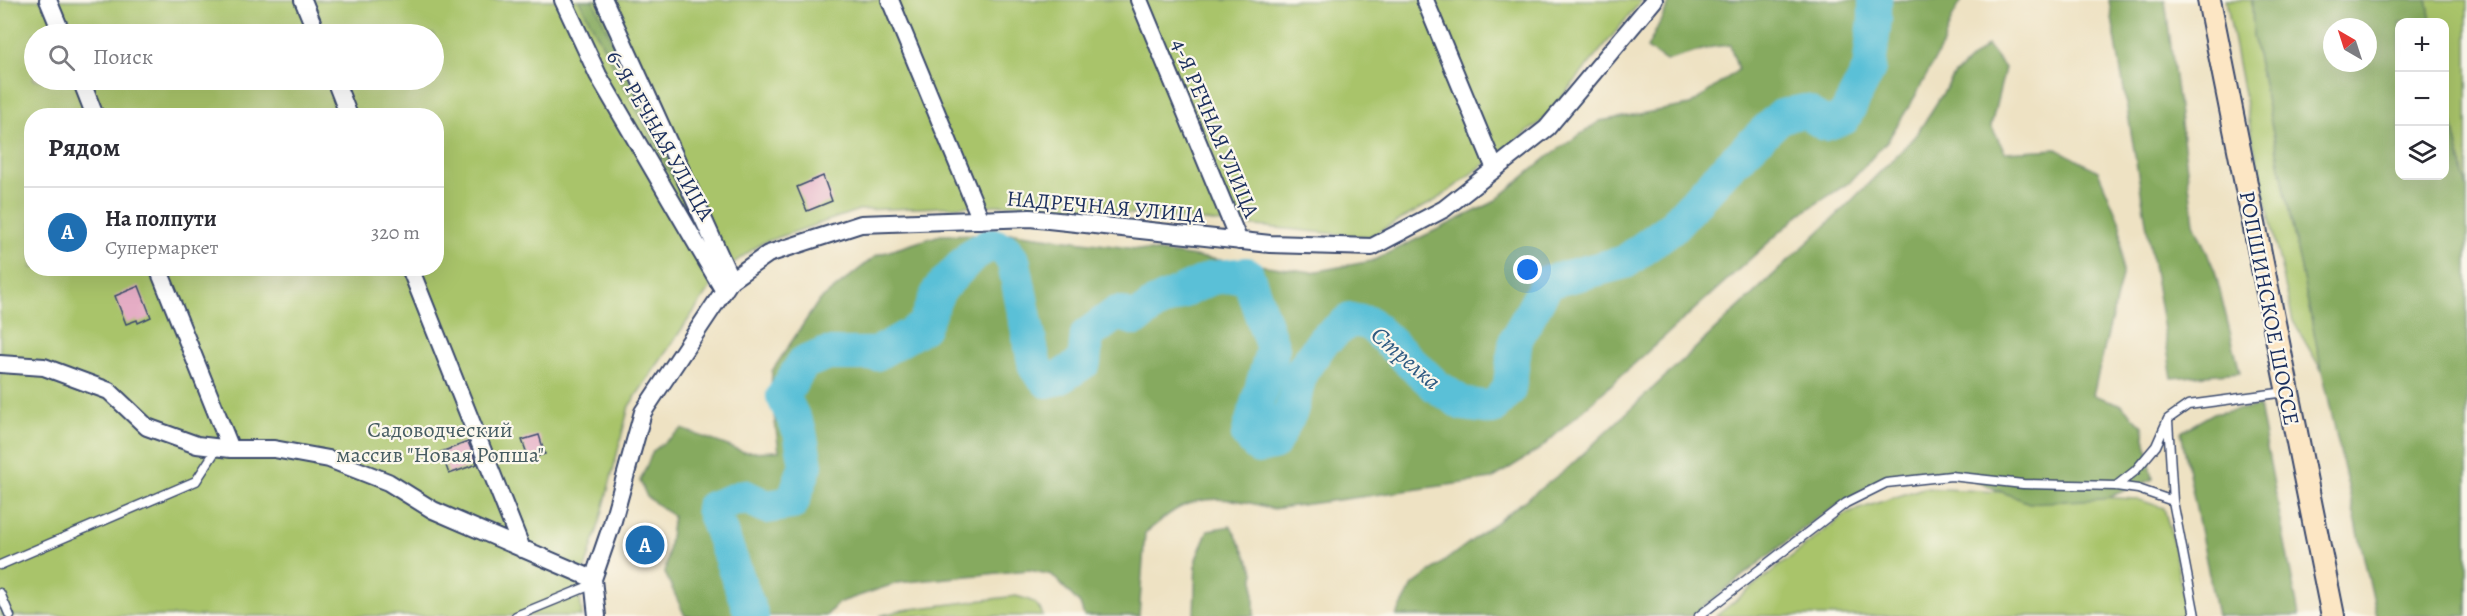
<!DOCTYPE html>
<html lang="ru">
<head>
<meta charset="utf-8">
<style>
	:root { --surface:#fff; --page:#f7f7f7; --text:#2b2b33; --muted:#7c7c81; --line:#e1e1e2; --accent:#1f6fb2 }
	body { margin:0; font-family:Alegreya,serif; background:var(--page); color:var(--text) }
	.controls { position:absolute; right:18px; top:18px; display:grid; overflow:hidden; border-radius:12px; box-shadow:0 6px 24px #0002 }
	.controls button { width:54px; height:54px; display:grid; place-items:center; padding:0; border:0; border-bottom:2px solid var(--line); background:var(--surface); color:var(--text); font:30px sans-serif }
	.compass { position:absolute; left:2323px; top:18px; width:54px; height:54px; border-radius:50%; background:var(--surface); box-shadow:0 6px 24px #0002; rotate:321deg }
	.you { position:absolute; left:1528px; top:270px; width:21px; height:21px; margin:-15px; border:4px solid #fff; border-radius:50%; background:#1a73e8; box-shadow:0 0 0 9px #1a73e833 }
	.badge { display:grid; place-items:center; width:39px; height:39px; border-radius:50%; background:var(--accent); color:#fff; font-size:20px; font-weight:700 }
	.pin { position:absolute; translate:-50% -50%; border:3px solid #fff; box-shadow:0 2px 6px #0006 }
	.list { margin:0; padding:0; list-style:none }
	h2 { display:flex; justify-content:space-between; align-items:center; height:78px; margin:0; padding:0 24px; font-size:26px }
	h2 small { font-size:20px; font-weight:400; color:var(--muted) }
	.list li { display:grid; grid-template-columns:39px 1fr auto; gap:18px; align-items:center; box-sizing:border-box; height:90px; padding:0 24px; border-top:2px solid var(--line) }
	.list b { display:block; font-size:22px; white-space:nowrap }
	.list p { margin:0; font-size:20px; white-space:nowrap; color:var(--muted) }
	.list em { font-size:20px; font-style:normal; color:var(--muted) }
	.icon { flex:none; width:33px; height:33px; fill:none; stroke:currentColor; stroke-width:2; stroke-linecap:round; stroke-linejoin:round }
	.map { position:relative; flex:none; width:2467px; height:616px; overflow:hidden }
	.search { position:absolute; background:var(--surface); box-shadow:0 6px 24px #0002; left:24px; top:24px; width:420px; height:66px; display:flex; align-items:center; gap:15px; box-sizing:border-box; padding:0 21px; border-radius:33px; color:var(--muted); font-size:22px }
	.panel { position:absolute; background:var(--surface); box-shadow:0 6px 24px #0002; left:24px; top:108px; width:420px; height:168px; border-radius:24px }
	.map>svg:first-child { display:block }
</style>
</head>
<body>
<div class="map">
<svg width="2467" height="616" viewBox="0 0 2467 616">
	<rect width="100%" height="100%" fill="#fbf7ec"/>
	<filter id="ink" filterUnits="userSpaceOnUse"><feTurbulence type="fractalNoise" baseFrequency=".0167" numOctaves="2"/><feDisplacementMap in="SourceGraphic" scale="12" xChannelSelector="R" yChannelSelector="G"/><feConvolveMatrix kernelMatrix="1 2 1 2 8 2 1 2 1" color-interpolation-filters="sRGB"/></filter>
	<filter id="wash" filterUnits="userSpaceOnUse"><feTurbulence type="fractalNoise" baseFrequency=".008" numOctaves="4" result="noise"/><feDisplacementMap in="SourceGraphic" scale="24" xChannelSelector="R" yChannelSelector="G"/><feGaussianBlur stdDeviation="1.35" result="paint"/><feColorMatrix in="noise" values="0 0 0 0 0 0 0 0 0 0 0 0 0 0 0 0 0 1.4 0 .05"/><feComposite in="paint" operator="in"/></filter>
	<g filter="url(#wash)">
		<rect width="100%" height="100%" fill="#eee2c3"/>
		<path fill="#a9c46a" stroke="#627a64" stroke-width="1.5" fill-rule="evenodd" d="M0,0h1642l-100,121 -104,78 -69,38 -340,-33 -170,6 -97,33 -41,29 -92,134 -28,112 -22,70 3,28h-582zM34,34h400v46h-400zM32,116h404v152h-404z
			M2226,0h26l1,35 69,336 -29,-50 -39,-174z
			M2427,0h40v189l-22,-101 -1,-66h-13z
			M1923,488l214,11 27,9 7,26 16,82h-471l131,-103z
			M1016,596c14,4 22,5 27,20h-164l24,-6z"/>
		<path fill="#86aa5e" stroke="#506c5e" stroke-width="1.5" fill-rule="evenodd" d="M579,0h14l119,253z
			M1671,0h291l-10,18 -9,26 -27,51 -28,45 -38,42 -50,32 -260,235 -48,30 -220,30c-27,-9 -66,-16 -93,-1 -12,6 -23,17 -34,25l-6,83h-55l-4,-12 -28,-29 -23,-5 -132,13 -59,20 -12,13h-141l-20,-43 8,-57 -26,-19 -7,-16 13,-30 29,-22 62,23 35,-1 -8,-58 1,-22 46,-69 59,-47 63,-20 74,-2 298,39 60,-11 120,-58 58,-48 50,-34 90,-16 48,-35 -8,-25 -18,2 -46,14 -19,-13z
			M2109,0h56l29,223 21,48 25,101 -68,6z
			M2252,0h175l4,22h-31v154h44l1,-88 22,101v427h-90l-55,-245 -69,-336zM2332,27h36v36h-36z
			M1987,45l18,23 -14,58 14,26 52,-3 41,22 23,54 1,51 -29,119 27,9 23,22 10,53 -49,20 -75,4 -78,-32 -67,7 -67,40 -126,98h-295l17,-31 156,-118 268,-252 78,-78 40,-63z
			M2259,406l40,210h-82l-36,-184 31,-18z
			M1231,526l23,45v45h-60l2,-57 12,-29z"/>
		<g fill="none" stroke-linecap="round" stroke-linejoin="round">
			<path stroke="#5ac0d7" stroke-width="34" d="M752,616l-40,-108 32,-12 23,11 25,-4 14,-38 -6,-33 -17,-36 20,-33 23,-9h50l47,-27 16,-37 33,-35 19,-11 15,6 8,13 21,104 12,14 12,-3 25,-16 3,-27 30,-22 19,6 19,-15 57,-26 35,-4 26,74 -25,87 11,12 14,-3 18,-33 10,-39 22,-31 27,-21 19,3 67,63 27,18 29,4 17,-18 7,-51 32,-57 77,-20 47,-35 52,-56 57,-55 24,-5 20,13 19,-6 25,-49 6,-50v-19"/>
		</g>
		<g id="blocks">
			<path fill="#e5adc5" d="M823,176l9,25 -25,10 -10,-24z
				M139,286l12,31 -13,6 -1,-3 -11,4 -11,-28z
				M539,435l6,19 -16,5 -7,-19z
				M468,442l9,22 -28,10 -8,-22z
				M635,532l22,2 -3,22 -21,-3z"/>
		</g>
	</g>
	<g filter="url(#ink)">
		<use href="#blocks" fill-opacity="0" stroke="#3b4a6d" stroke-width="1.5"/>
		<g fill="none" stroke-linecap="round" stroke-linejoin="round">
			<g stroke="#3b4a6d" stroke-width="11">
				<path id="service" d="M2168,421l5,80 22,115
					M2116,486l19,-15 21,-25 12,-27 20,-14 98,-13
					M0,565l196,-84 22,-34
					M0,593l10,23
					M516,616l78,-32
					M1699,616l147,-113 40,-20 65,-7 72,8 93,2 22,3 35,12"/>
			</g>
			<g stroke="#3b4a6d" stroke-width="20">
				<path id="minor" d="M48,0l14,34
					M303,0l14,34
					M563,0l35,75 126,216
					M604,0l127,280
					M890,0l91,220
					M1139,0l100,241
					M1425,0l70,169
					M81,80l14,36
					M335,80l14,36
					M158,268l73,181
					M410,268l112,281
					M0,364l44,3 65,24 38,36 50,18 34,4h43l55,10 59,23 45,28 160,69
					M597,616l-4,-37 19,-55 31,-112 88,-132 37,-26 93,-30 169,-6 240,26 102,3 72,-38 103,-81 107,-128"/>
			</g>
			<g stroke="#3b4a6d" stroke-width="26">
				<path id="secondary" d="M2209,0l124,616"/>
			</g>
			<use href="#service" stroke="#fff" stroke-width="8"/>
			<use href="#minor" stroke="#fff" stroke-width="16"/>
			<use href="#secondary" stroke="#fce6c4" stroke-width="22"/>
		</g>
	</g>
	<g text-anchor="middle" stroke-width="4.5" stroke-linejoin="round" paint-order="stroke">
		<g font-size="22" fill="#1b2f5e" stroke="#fbf7ec">
			<text transform="translate(1216 128) rotate(67)" y="8">4-Я РЕЧНАЯ УЛИЦА</text>
			<text transform="translate(661 135) rotate(60)" y="8">6-Я РЕЧНАЯ УЛИЦА</text>
			<text transform="translate(1106 206) rotate(5)" y="8">НАДРЕЧНАЯ УЛИЦА</text>
			<text transform="translate(2270 308) rotate(79)" y="8">РОПШИНСКОЕ ШОССЕ</text>
		</g>
		<g font-size="22" fill="#465c62" stroke="#fbf7ec">
			<text x="440" y="437">Садоводческий<tspan x="440" dy="25">массив "Новая Ропша"</tspan></text>
		</g>
		<g font-size="24" font-style="italic" fill="#2e5a82" stroke="#fbf7ec">
			<text transform="translate(1406 358) rotate(41)" y="8">Стрелка</text>
		</g>
	</g>
</svg>
<div class="controls">
<button>+</button>
<button>−</button>
<button><svg class="icon" aria-label="layers" viewBox="0 0 24 24"><path d="M12 4l9 5-9 5-9-5zM3 14l9 5 9-5"/></svg></button>
</div>
<svg class="compass" viewBox="-18 -18 36 36"><path d="M0-13l5 13h-10z" fill="#e53935"/><path d="M0 13l5-13h-10z" fill="#7c7c81"/></svg>
<div class="you"></div>
<div class="pin badge" style="left:645px;top:545px">A</div>
<div class="search"><svg class="icon" aria-label="search" viewBox="0 0 24 24"><circle cx="10" cy="10" r="6"/><path d="M15 15l6 6"/></svg>Поиск</div>
<section class="panel">
<h2>Рядом<small></small></h2>
<ul class="list">
<li><span class="badge">A</span><div><b>На полпути</b><p>Супермаркет</p></div><em>320 m</em></li>
</ul>
</section>
</div>
</body>
</html>
